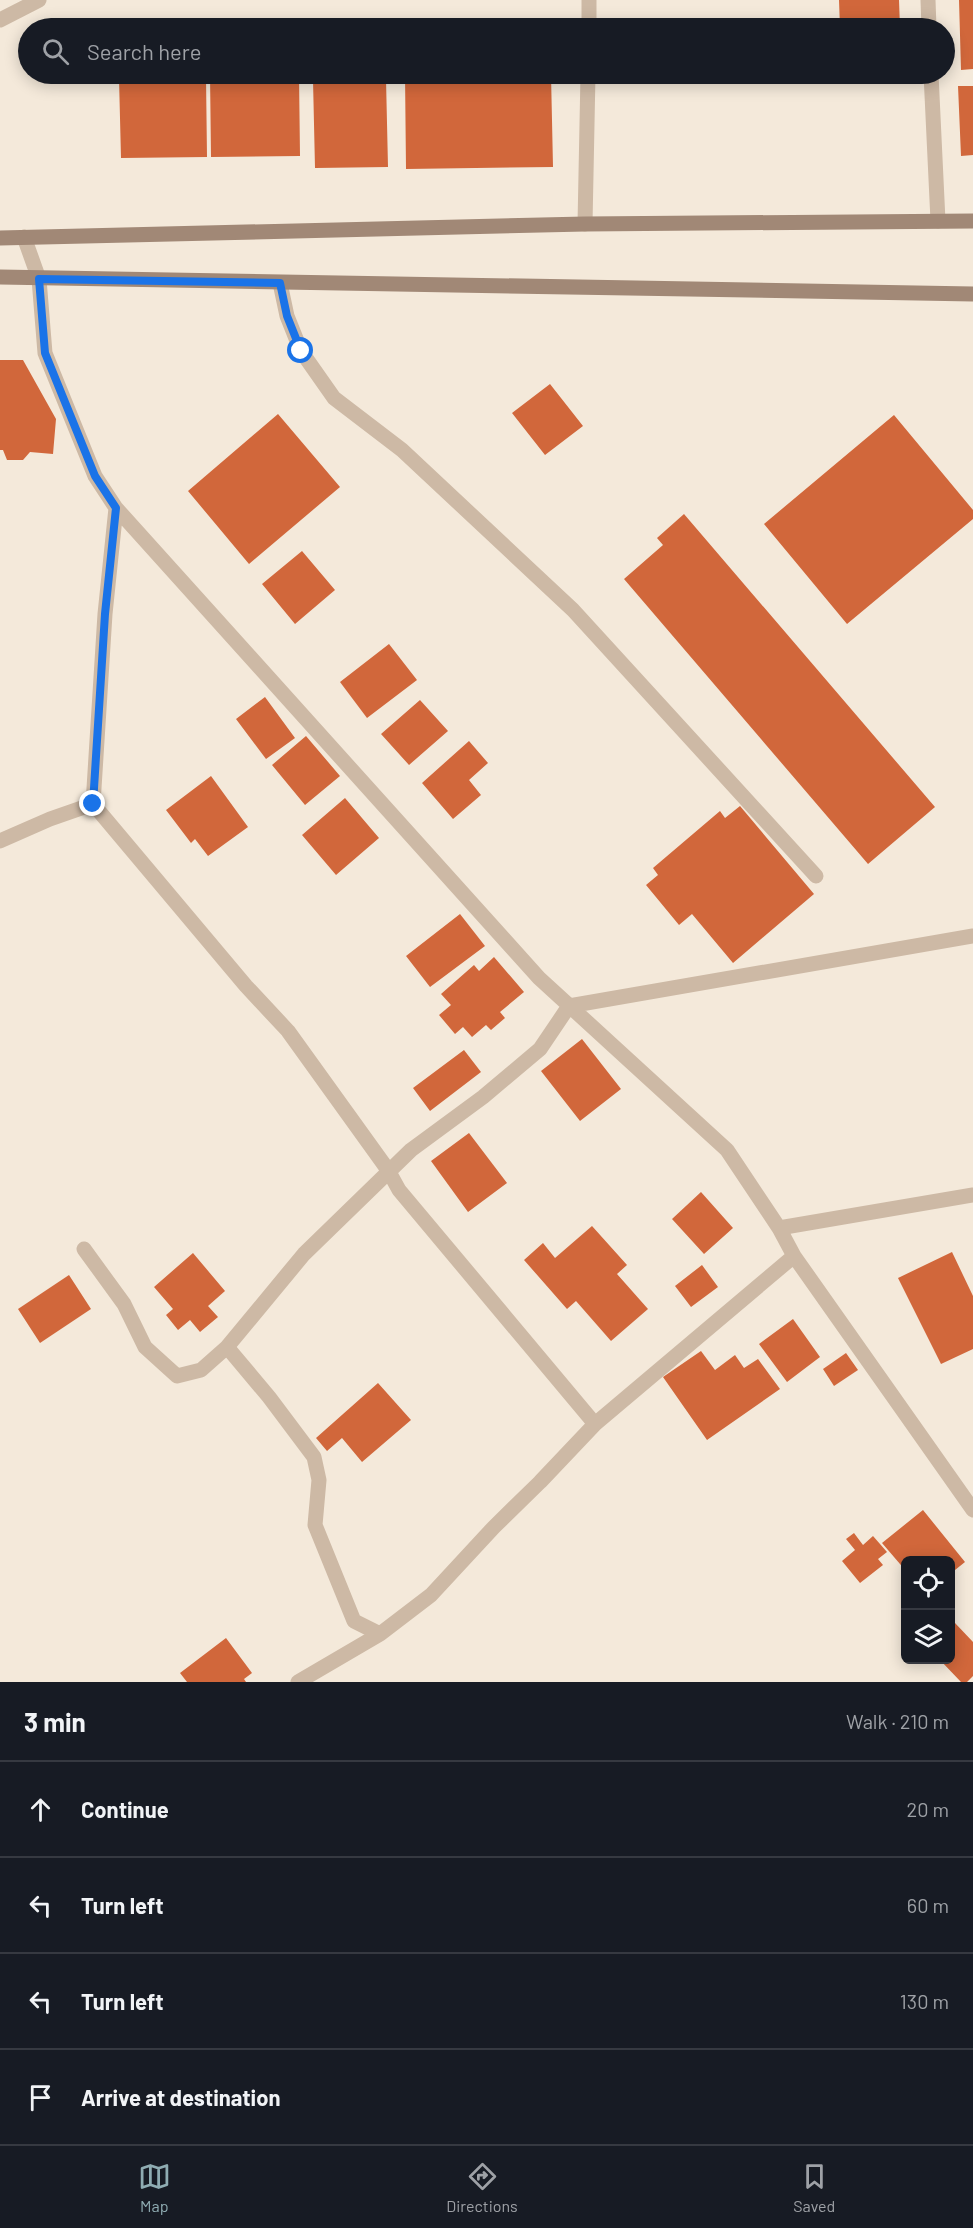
<!DOCTYPE html>
<html lang="en">
<head>
<meta charset="utf-8">
<style>
	:root { --surface:#171b24; --page:#20242c; --text:#f1f3f6; --muted:#9ea1a6; --line:#363941; --accent:#8facb2 }
	body { margin:0; font-family:Barlow,sans-serif; background:var(--page); color:var(--text) }
	.controls { position:absolute; right:18px; bottom:18px; display:grid; overflow:hidden; border-radius:9px; box-shadow:0 3px 15px #0003 }
	.controls button { width:54px; height:54px; display:grid; place-items:center; padding:0; border:0; border-bottom:2px solid var(--line); background:var(--surface); color:var(--text); font:30px sans-serif }
	.stop { position:absolute; width:18px; height:18px; margin:-14px; border:4px solid #1a73e8; border-radius:50%; background:#fff }
	.stop.end { background:#1a73e8; border-color:#fff; box-shadow:0 2px 6px #0008 }
	.list { margin:0; padding:0; list-style:none }
	h2 { display:flex; justify-content:space-between; align-items:center; height:78px; margin:0; padding:0 24px; font-size:26px }
	h2 small { font-size:20px; font-weight:400; color:var(--muted) }
	.list li { display:grid; grid-template-columns:39px 1fr auto; gap:18px; align-items:center; box-sizing:border-box; height:96px; padding:0 24px; border-top:2px solid var(--line) }
	.list b { display:block; font-size:22px; white-space:nowrap }
	.list em { font-size:20px; font-style:normal; color:var(--muted) }
	.icon { flex:none; width:33px; height:33px; fill:none; stroke:currentColor; stroke-width:2; stroke-linecap:round; stroke-linejoin:round }
	.map { position:relative; flex:none; width:973px; height:1682px; overflow:hidden }
	.search { position:absolute; background:var(--surface); box-shadow:0 3px 15px #0003; left:18px; right:18px; top:18px; height:66px; display:flex; align-items:center; gap:15px; box-sizing:border-box; padding:0 21px; border-radius:33px; color:var(--muted); font-size:22px }
	.sheet { height:462px; background:var(--surface) }
	nav { display:flex; justify-content:space-around; align-items:center; box-sizing:border-box; height:84px; border-top:2px solid var(--line); background:var(--surface); font-size:16px; color:var(--muted) }
	nav a { display:grid; justify-items:center; gap:3px }
	nav .on { color:var(--accent) }
	.map>svg:first-child { display:block }
</style>
</head>
<body>
<div class="map">
<svg width="973" height="1682" viewBox="0 0 973 1682">
	<rect width="100%" height="100%" fill="#f4e9da"/>
	<path fill="#d1673b" d="M839,0h60l1,28h-60z
		M959,0h14v69l-12,1z
		M210,74h89l1,82 -89,1z
		M405,74h146l2,93 -147,2z
		M206,77l1,80 -86,1 -2,-80z
		M386,79l2,88 -73,1 -2,-88z
		M958,86h15v69l-12,1z
		M0,360h23l33,59 -3,35 -23,-2 -7,8h-16l-4,-10h-3z
		M550,384l33,42 -38,29 -33,-42z
		M278,414l62,73 -91,77 -61,-73z
		M894,415l79,95v9l-126,105 -83,-100z
		M684,514l251,293 -67,57 -244,-285 39,-34 -6,-7z
		M302,551l33,39 -40,34 -33,-40z
		M389,644l28,36 -50,38 -27,-36z
		M265,697l30,41 -29,21 -30,-40z
		M420,700l28,31 -39,34 -28,-31z
		M306,736l34,40 -35,29 -33,-40z
		M469,741l19,22 -19,17 12,15 -28,24 -31,-36z
		M211,776l37,51 -40,29 -13,-17 -4,4 -25,-33z
		M345,798l34,40 -43,37 -34,-40z
		M740,806l74,88 -81,69 -41,-49 -13,11 -33,-40 12,-10 -5,-7 67,-57 5,7z
		M460,914l25,32 -55,41 -24,-31z
		M494,957l30,35 -24,20 5,6 -14,12 -5,-5 -14,12 -9,-10 -8,7 -16,-19 12,-10 -10,-11 33,-29 5,6z
		M582,1039l39,50 -41,32 -39,-50z
		M464,1050l17,22 -51,39 -17,-23z
		M469,1133l38,50 -39,29 -37,-51z
		M701,1192l32,36 -29,26 -32,-35z
		M592,1226l35,39 -10,9 31,35 -37,32 -35,-40 -9,8 -43,-49 19,-17 12,15z
		M952,1252l21,44v53l-32,15 -43,-86z
		M193,1253l32,38 -17,15 10,11 -18,15 -10,-12 -12,10 -12,-15 7,-6 -19,-22z
		M702,1265l16,22 -27,20 -16,-21z
		M69,1275l22,34 -51,34 -22,-34z
		M793,1319l27,38 -33,25 -28,-38z
		M701,1351l14,19 20,-15 9,13 14,-9 22,30 -73,51 -44,-63z
		M846,1353l12,17 -24,16 -11,-17z
		M378,1383l33,37 -49,42 -20,-24 -15,13 -11,-13z
		M923,1510l42,52 -15,12v-14h-44v11l-24,-28z
		M854,1533l9,12 10,-9 14,16 -9,7 5,6 -23,18 -18,-22 13,-11 -9,-11z
		M955,1623l18,19v34l-6,6h-6l-21,-22h10v-33z
		M226,1638l26,35 -8,6 2,3h-59l-7,-9z"/>
	<g fill="none" stroke-linecap="round" stroke-linejoin="round">
		<path stroke="#cdb9a5" stroke-width="15" d="M928,0l1,28
			M0,20l39,-20
			M931,74l7,147
			M280,283l7,33 14,35 33,47 68,52 171,160 243,266"/>
		<path stroke="#cdb9a5" stroke-width="15" d="M589,28v-28
			M585,224l3,-150
			M24,237l15,42 6,74 50,123 21,32 423,470 188,172 52,78 15,28 179,254
			M116,508l-11,106 -12,190 153,182 42,45 100,139 11,20 196,234 199,-168
			M0,841l50,-22 43,-15
			M779,1228l194,-33
			M84,1249l40,55 21,43 32,29 24,-6 26,-23 42,50 45,60 5,23 -4,45 39,96 26,13
			M227,1347l77,-93 107,-104 72,-53 57,-48 29,-43 404,-70
			M298,1682l82,-48 51,-39 63,-68 46,-45 55,-58"/>
		<path stroke="#a18876" stroke-width="15" d="M0,238l585,-14 388,-3
			M0,277l973,17"/>
	</g>
	<g fill="none" stroke-linecap="round" stroke-linejoin="round">
		<path stroke="#1a73e8" stroke-width="8" d="M93,804l12,-190 11,-106 -21,-32 -50,-123 -6,-74 241,4 7,33 14,35"/>
	</g>
</svg>
<div class="controls">
<button><svg class="icon" aria-label="locate" viewBox="0 0 24 24"><circle cx="12" cy="12" r="6"/><path d="M12 2v4M12 18v4M2 12h4M18 12h4"/></svg></button>
<button><svg class="icon" aria-label="layers" viewBox="0 0 24 24"><path d="M12 4l9 5-9 5-9-5zM3 14l9 5 9-5"/></svg></button>
</div>
<div class="stop" style="left:301px;top:351px"></div>
<div class="stop end" style="left:93px;top:804px"></div>
<div class="search"><svg class="icon" aria-label="search" viewBox="0 0 24 24"><circle cx="10" cy="10" r="6"/><path d="M15 15l6 6"/></svg>Search here</div>
</div>
<section class="sheet">
<h2>3 min<small>Walk · 210 m</small></h2>
<ul class="list">
<li><svg class="icon" aria-label="ahead" viewBox="0 0 24 24"><path d="M12 20V5M6 11l6-6 6 6"/></svg><div><b>Continue</b></div><em>20 m</em></li>
<li><svg class="icon" aria-label="left" viewBox="0 0 24 24"><path d="M17 20v-9H6M10 6l-5 5 5 5"/></svg><div><b>Turn left</b></div><em>60 m</em></li>
<li><svg class="icon" aria-label="left" viewBox="0 0 24 24"><path d="M17 20v-9H6M10 6l-5 5 5 5"/></svg><div><b>Turn left</b></div><em>130 m</em></li>
<li><svg class="icon" aria-label="arrive" viewBox="0 0 24 24"><path d="M6 21V4h12l-3 4 3 4H6"/></svg><div><b>Arrive at destination</b></div></li>
</ul>
</section>
<nav>
<a class="on"><svg class="icon" aria-label="map" viewBox="0 0 24 24"><path d="M3 6l6-2 6 2 6-2v14l-6 2-6-2-6 2zM9 4v14M15 6v14"/></svg>Map</a>
<a><svg class="icon" aria-label="directions" viewBox="0 0 24 24"><path d="M12 3l9 9-9 9-9-9zM9 14v-3h6M13 9l2 2-2 2"/></svg>Directions</a>
<a><svg class="icon" aria-label="saved" viewBox="0 0 24 24"><path d="M7 4h10v16l-5-4-5 4z"/></svg>Saved</a>
</nav>
</body>
</html>
